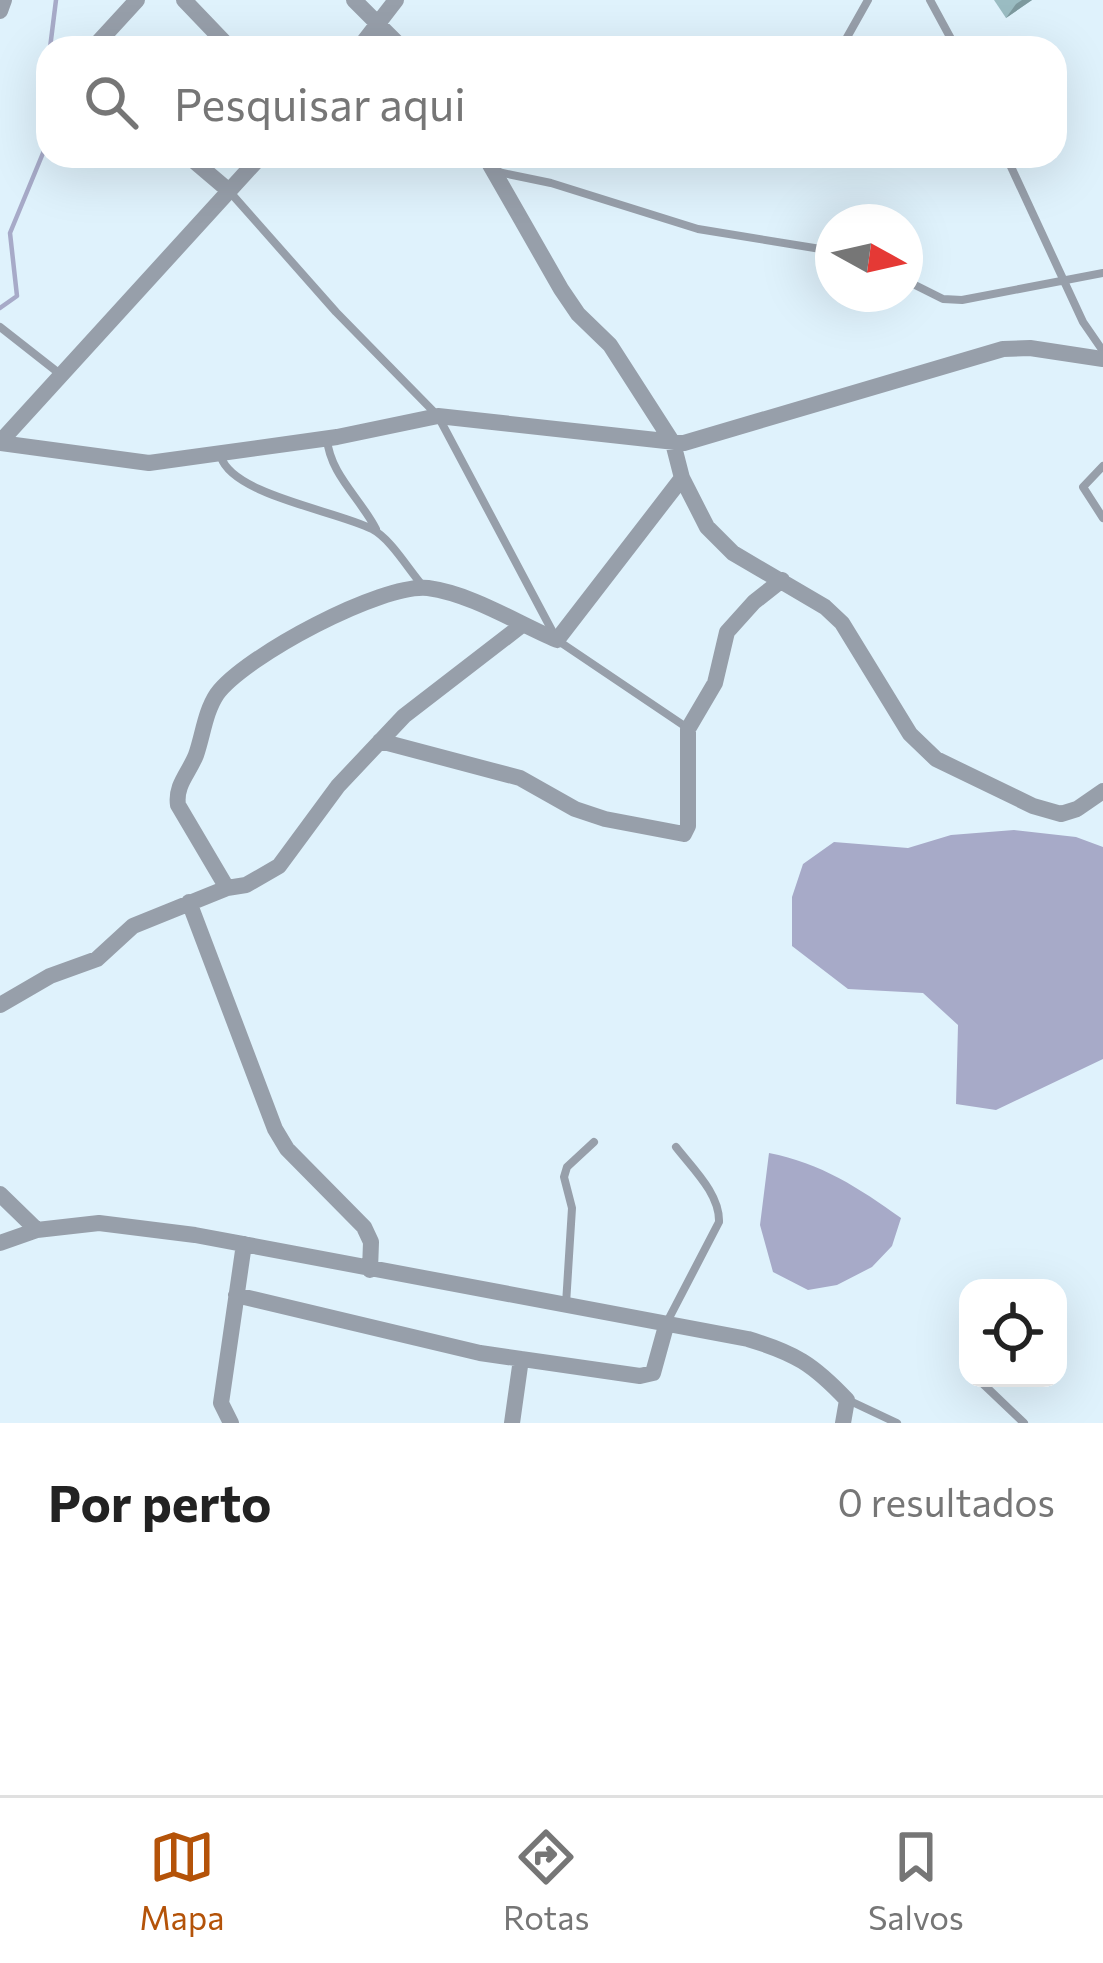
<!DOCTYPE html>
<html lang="pt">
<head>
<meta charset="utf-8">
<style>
	:root { --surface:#fff; --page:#f2f2f2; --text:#222; --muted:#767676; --line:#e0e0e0; --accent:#b45309 }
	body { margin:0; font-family:Commissioner,sans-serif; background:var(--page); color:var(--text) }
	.controls { position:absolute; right:36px; bottom:36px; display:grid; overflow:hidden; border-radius:24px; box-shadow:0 12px 48px #0002 }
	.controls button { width:108px; height:108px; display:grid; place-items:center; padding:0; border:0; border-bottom:3px solid var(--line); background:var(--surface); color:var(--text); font:60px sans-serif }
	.compass { position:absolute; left:815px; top:204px; width:108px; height:108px; border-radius:50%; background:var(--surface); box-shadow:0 12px 48px #0002; rotate:98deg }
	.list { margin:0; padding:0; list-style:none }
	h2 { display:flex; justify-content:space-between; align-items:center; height:156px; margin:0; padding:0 48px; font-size:51px }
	h2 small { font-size:39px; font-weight:400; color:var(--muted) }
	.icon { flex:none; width:66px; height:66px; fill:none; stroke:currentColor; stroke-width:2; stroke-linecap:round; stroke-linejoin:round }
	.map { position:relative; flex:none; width:1103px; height:1423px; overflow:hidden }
	.search { position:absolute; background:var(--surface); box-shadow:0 12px 48px #0002; left:36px; right:36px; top:36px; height:132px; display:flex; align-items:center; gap:30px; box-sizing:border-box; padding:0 42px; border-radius:36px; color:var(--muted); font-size:45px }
	.sheet { height:372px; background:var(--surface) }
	nav { display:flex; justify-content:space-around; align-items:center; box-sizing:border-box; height:168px; border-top:3px solid var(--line); background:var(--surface); font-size:33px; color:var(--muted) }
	nav a { display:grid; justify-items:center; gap:6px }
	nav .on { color:var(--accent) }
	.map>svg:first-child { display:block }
</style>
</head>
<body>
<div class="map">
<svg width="1103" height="1423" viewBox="0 0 1103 1423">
	<rect width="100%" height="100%" fill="#dff2fc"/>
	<path fill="#a7aac8" d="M1014,830l62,7 27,10v212l-107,51 -40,-6 2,-79 -35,-32 -75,-4 -56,-43v-49l11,-33 31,-22 74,6 43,-13z
		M769,1153c52,10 90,35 132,65l-9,28 -20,21 -35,18 -29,5 -35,-18 -13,-47z"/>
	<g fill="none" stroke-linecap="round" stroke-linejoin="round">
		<path stroke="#a7aac8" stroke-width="4.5" d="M50,48l6,-48
			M0,308l17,-12 -7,-63 38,-92"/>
		<path stroke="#979faa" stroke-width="8" d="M930,0l26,48
			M841,48l27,-48
			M1006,156l77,166 20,29
			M498,172l53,11 147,46 135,22
			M229,191l107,121 102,104 119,224 129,87
			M905,280l38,19 19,1 141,-27
			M0,327l60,47
			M327,439c3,35 33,59 49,90
			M221,457c12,38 116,54 151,72 19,10 36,40 51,57
			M1103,466l-20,21 20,31
			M566,1304l6,-96 -8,-31 3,-10 27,-25
			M666,1324l53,-102c1,-28 -26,-53 -43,-75
			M981,1382l43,41
			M848,1400l49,23"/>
		<path stroke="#979faa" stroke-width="16" d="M184,0l46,48
			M354,0l48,48
			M0,11l4,-11
			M93,48l44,-48
			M359,48l37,-48
			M188,156l40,34
			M485,156l76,133 17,25 32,31 63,98 9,35 25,49 26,26 92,54 17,16 68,111 26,25 97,47 28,8 16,-5 26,-18
			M0,442l261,-286
			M0,443l149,20 188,-26 101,-21 246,27 319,-94 27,-1 73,11
			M380,741l140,37 55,31 30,10 79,15 4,-8v-97l27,-46 12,-51 27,-30 28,-22
			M227,888l-49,-83c-3,-20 11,-32 18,-50 7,-20 9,-43 21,-61 28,-38 165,-111 211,-106 44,6 89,35 129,52l125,-162
			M189,902l86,227 12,20 77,78 7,15 -1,28
			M0,1005l50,-29 47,-17 36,-33 94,-38 19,-3 33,-19 59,-80 66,-70 118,-91
			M0,1194l37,36
			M0,1243l37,-13 62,-7 96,12 553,104c47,14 65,25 99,61l-4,23
			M236,1295l244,58 160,23 13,-3 13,-47
			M231,1423l-10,-20 23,-159
			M512,1423l9,-64"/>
	</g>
	<path fill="#9abcc2" d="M994,0h38l-26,18z"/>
	<path fill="#7d999e" d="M1022,0h10l-26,18 10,-14z"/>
</svg>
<div class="controls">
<button><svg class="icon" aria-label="locate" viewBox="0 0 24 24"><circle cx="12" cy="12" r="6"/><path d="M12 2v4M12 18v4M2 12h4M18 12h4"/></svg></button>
</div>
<svg class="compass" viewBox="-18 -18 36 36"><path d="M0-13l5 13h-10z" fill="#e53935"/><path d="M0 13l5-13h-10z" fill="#767676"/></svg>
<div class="search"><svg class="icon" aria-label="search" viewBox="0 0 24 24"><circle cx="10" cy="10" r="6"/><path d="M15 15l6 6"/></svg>Pesquisar aqui</div>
</div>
<section class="sheet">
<h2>Por perto<small>0 resultados</small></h2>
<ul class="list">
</ul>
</section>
<nav>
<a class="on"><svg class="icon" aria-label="map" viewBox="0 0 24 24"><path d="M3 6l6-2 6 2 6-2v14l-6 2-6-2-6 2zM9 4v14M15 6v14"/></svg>Mapa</a>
<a><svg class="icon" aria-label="directions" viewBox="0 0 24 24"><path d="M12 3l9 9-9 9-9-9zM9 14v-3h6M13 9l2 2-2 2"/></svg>Rotas</a>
<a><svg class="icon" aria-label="saved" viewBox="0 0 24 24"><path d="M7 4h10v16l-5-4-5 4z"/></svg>Salvos</a>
</nav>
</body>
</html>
